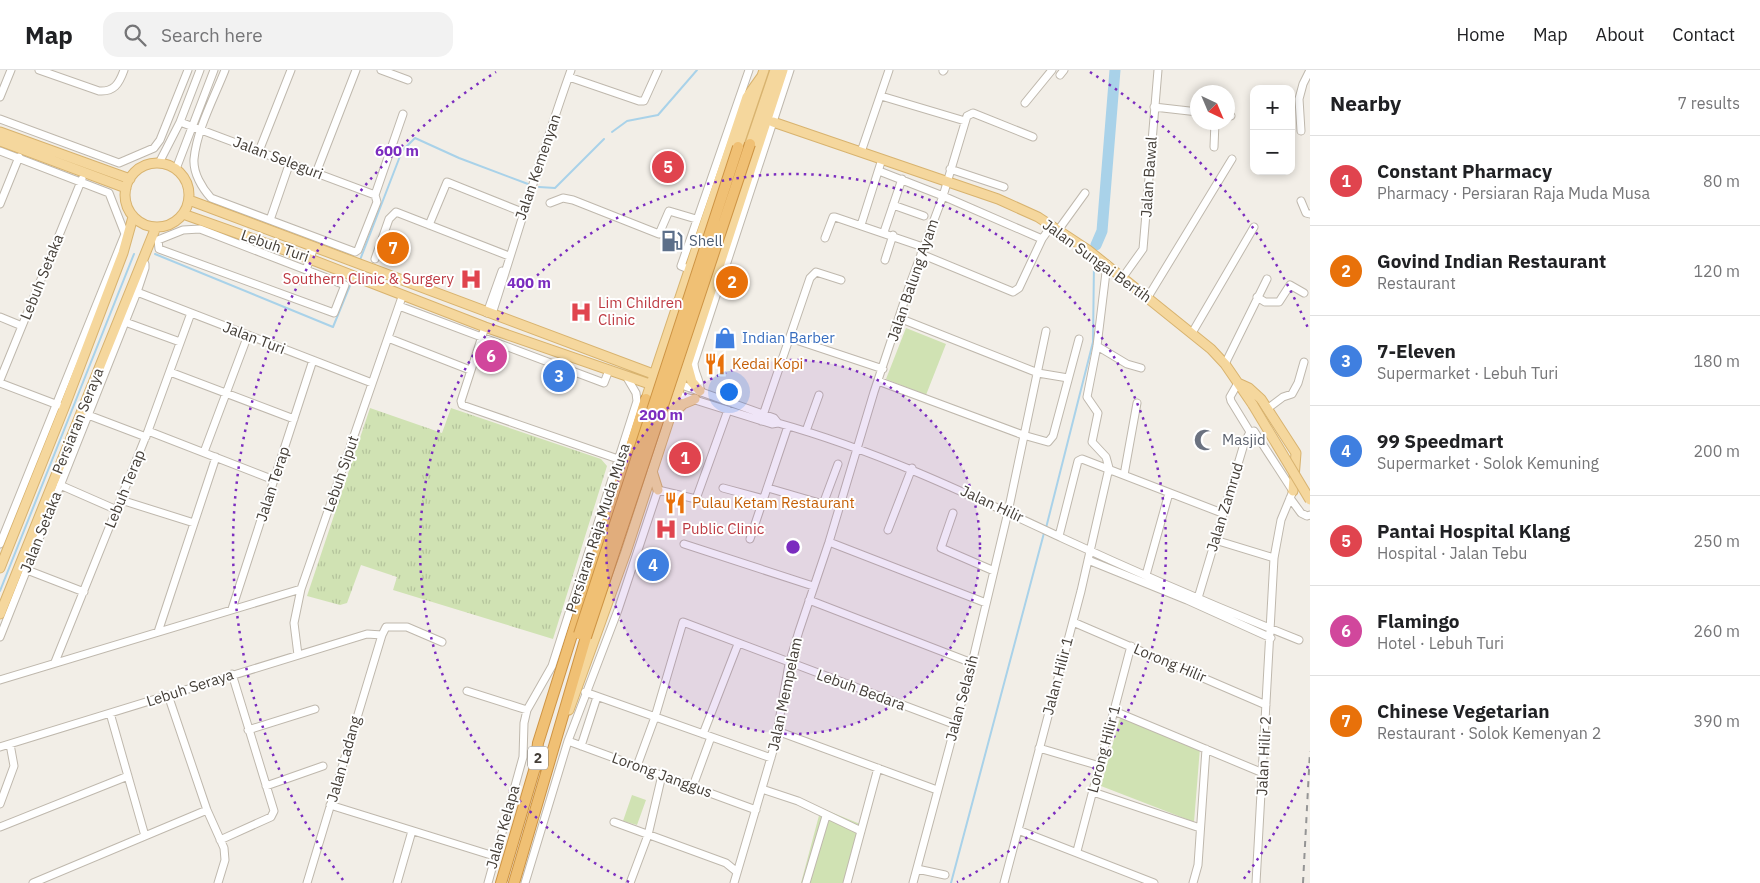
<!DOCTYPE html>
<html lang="en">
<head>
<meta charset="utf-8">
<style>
	:root { --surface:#fff; --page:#f2f2f2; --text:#202124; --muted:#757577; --line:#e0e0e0; --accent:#ea580c }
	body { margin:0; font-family:"IBM Plex Sans",sans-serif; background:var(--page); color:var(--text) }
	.controls { position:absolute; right:15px; top:15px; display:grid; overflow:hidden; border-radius:10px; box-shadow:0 2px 8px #0003 }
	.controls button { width:45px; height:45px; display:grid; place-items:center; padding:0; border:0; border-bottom:1px solid var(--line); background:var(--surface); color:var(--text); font:25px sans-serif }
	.compass { position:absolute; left:1190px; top:15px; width:45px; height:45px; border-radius:50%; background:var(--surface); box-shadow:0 2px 8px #0003; rotate:136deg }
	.you { position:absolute; left:728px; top:321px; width:18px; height:18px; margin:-12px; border:4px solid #fff; border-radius:50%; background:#1a73e8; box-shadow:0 0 0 8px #1a73e833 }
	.badge { display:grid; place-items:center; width:32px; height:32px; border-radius:50%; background:var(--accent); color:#fff; font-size:16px; font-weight:700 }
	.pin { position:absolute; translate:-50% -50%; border:2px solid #fff; box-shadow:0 1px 5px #0006 }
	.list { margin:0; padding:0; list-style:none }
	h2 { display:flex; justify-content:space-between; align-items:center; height:65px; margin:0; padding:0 20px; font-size:21px }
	h2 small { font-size:16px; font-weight:400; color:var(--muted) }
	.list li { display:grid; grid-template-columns:32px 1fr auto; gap:15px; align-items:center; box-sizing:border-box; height:90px; padding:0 20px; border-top:1px solid var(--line) }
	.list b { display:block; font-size:19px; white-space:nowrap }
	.list p { margin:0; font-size:16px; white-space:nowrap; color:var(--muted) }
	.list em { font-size:16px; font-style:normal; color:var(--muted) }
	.icon { flex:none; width:28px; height:28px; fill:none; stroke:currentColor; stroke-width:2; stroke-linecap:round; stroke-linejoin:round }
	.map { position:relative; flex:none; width:1310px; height:813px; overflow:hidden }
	header { display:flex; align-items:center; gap:30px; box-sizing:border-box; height:70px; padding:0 25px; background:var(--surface); border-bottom:1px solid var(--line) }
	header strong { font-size:24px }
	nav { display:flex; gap:28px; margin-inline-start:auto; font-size:18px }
	.search { width:350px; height:45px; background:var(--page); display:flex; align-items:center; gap:12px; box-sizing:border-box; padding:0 18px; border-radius:15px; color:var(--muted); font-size:19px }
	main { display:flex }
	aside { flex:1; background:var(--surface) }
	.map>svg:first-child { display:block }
</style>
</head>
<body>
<header>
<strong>Map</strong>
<div class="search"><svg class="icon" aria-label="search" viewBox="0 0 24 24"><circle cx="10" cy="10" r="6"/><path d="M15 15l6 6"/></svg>Search here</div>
<nav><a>Home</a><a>Map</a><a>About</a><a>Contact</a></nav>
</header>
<main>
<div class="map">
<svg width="1310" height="813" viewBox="0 0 1310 813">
	<defs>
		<pattern id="grass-tufts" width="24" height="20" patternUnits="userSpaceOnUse" patternTransform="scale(1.25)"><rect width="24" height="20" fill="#d0e2b3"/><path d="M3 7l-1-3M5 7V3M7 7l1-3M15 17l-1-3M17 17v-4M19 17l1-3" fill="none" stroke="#b4c39b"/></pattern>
	</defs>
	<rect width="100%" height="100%" fill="#f2eee7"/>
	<path fill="url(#grass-tufts)" d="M370,338l72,25 9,-25 150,51 6,7 -54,173 -160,-49 4,-13 -36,-12 -14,38 -7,2 -33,-9z"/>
	<path fill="#d0e2b3" d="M906,258l40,16 -20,51 -40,-16z
		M1120,648l80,30 -6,74 -93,-36z
		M632,725l14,5 -9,25 -14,-4z
		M821,738l44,18 -15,57h-49z"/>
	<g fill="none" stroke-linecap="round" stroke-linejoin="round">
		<path stroke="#a9d2e9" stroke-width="2" d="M612,62l15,-11 31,-6 39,-45
			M539,117l16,1 49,-49
			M155,184l178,73 20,-49
			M360,190l42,-109 13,-13 44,20 69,26
			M1046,458l47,-186 1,-80
			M0,521l134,-337
			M951,813l93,-350"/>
		<path stroke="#a9d2e9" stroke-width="11" d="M1096,175l6,-14 13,-161"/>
		<g stroke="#bfb8ad" stroke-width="9">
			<path id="minor" d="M39,0l60,21c15,1 20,-7 25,-21
				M225,0c-11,28 -28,59 -31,89 -1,14 8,29 17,39l144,54 3,-2 19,-48 -2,-7 28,-81
				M381,0l27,10
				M943,1l1,-1
				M1060,5l4,-5
				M569,7l70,24h5l14,-31
				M881,26l84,25
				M0,27l11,-27
				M1025,33l27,-33
				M1154,37l44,5
				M1228,45l3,1
				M0,49l119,44 35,-15 6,-8 28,-70
				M180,52l195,73
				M1301,61l-2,-32 4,-15 7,-14
				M1214,77l1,-25
				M0,81l109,42 16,41 -125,310
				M259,81l32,-81
				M861,82l28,-82
				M159,93l21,-41 20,-52
				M176,99l38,-99
				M950,99l54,18
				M879,101l64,25 99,43
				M316,103l40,-103
				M1301,131l5,12 4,1
				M550,133l13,-5 10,2 86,34 10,-23 27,8
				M0,134l19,-47
				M893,135l31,11
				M270,150l20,-58
				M429,155l18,-43 75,30
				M861,155l21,-66
				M200,159l145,56 -11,28 -175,-64 -1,-9 25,-10z
				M1059,159l26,-36
				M884,162l18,-53
				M825,168l8,-21h2l88,30
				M921,184l92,38 6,-4 23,-49 10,-14
				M375,189l14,-40 7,-7 113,44
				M885,190l8,-25
				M1107,194l-10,82 -10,51 11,16 -6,29 14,15 3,11
				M306,200l8,-23
				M691,200l-10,-4 68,-196
				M1123,207l20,-28 15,-179
				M137,222l235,91
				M1148,227l84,-138
				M1257,227l8,5h14l11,-17 14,8
				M399,236l205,77 5,-13
				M487,243l15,-42
				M492,244c26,-81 50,-163 79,-244
				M0,247l22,9
				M899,248l139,55 30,5
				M125,252l55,20
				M485,257l-24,74 1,4 156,54
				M1192,263l62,-106
				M388,268l82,32
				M790,268l93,31
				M1097,276l30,18 14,4
				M1225,294l42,-85
				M170,302l124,47
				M0,310l82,-201
				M878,311l145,54 25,7 5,-6 26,-97
				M0,313l58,22
				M1238,313l-8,14 1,4 19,31
				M679,314l95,34 4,5c100,28 190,71 284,115 78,36 157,70 237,102
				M700,321c1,-11 -6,-17 -6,-28l96,-293
				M676,324l96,30 6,-1
				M1267,339l16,-12 9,-3 6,-11 6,-21
				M88,345l58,22
				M761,351l49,-143 6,-6 25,8
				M148,361l126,49
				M806,361l13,-36
				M204,382l44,-117
				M1124,405l13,-72
				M60,415l57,25
				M723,418l41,11
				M768,418l55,16 15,-40
				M1290,428l11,15 6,3 3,-1
				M121,430l73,23
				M953,443l-12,35 53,23
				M888,460l24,-62
				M1059,466l19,-75 4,-2 140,54
				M750,469l38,-113
				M1215,470l59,18
				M829,472l157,61
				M684,474l129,42
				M1088,490l99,40 84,38
				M27,500l57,22
				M1146,505l23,-82
				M1198,528l46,-154 6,-12 4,-1 39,60 -12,29 -7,38 -18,325
				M809,530l163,63
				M232,539l81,-249
				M1073,552l193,83
				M158,562l58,-175
				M0,567l137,-345 8,-24v-4l-2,-3
				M298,585l-4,-32 7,-34 101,-292
				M55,592l93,-231 43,-118
				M0,610l301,-91
				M467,621l60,19
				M585,622l186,66
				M168,625l39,115 17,38 1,12 -7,23
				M1114,641l149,62
				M110,643l35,123
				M248,660l67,-21
				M777,661l160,59
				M703,664l35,-90
				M568,671l188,69
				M581,676l16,-49
				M0,677l367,-113 15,1
				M1039,678l61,18
				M637,696l18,-49 28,-95 273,103
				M266,716l57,-20
				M693,716l18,-49
				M762,719l36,12 63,30
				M1093,722l107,36
				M0,734l14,-38 -4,-22
				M330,735l164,51
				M614,752l112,41 11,9
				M0,757l128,-51
				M1018,760l136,53
				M220,770l51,-23 3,-6 -42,-137
				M1077,781l54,-205
				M917,799l28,6
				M33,813l174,-73
				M307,813l75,-248 4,-8h21l35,15
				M397,813l15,-52
				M488,813l35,-126 1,-34 3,-13 25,-44 85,-265 -1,-8 -10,-17
				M525,813l43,-142 50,-131 40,-120 38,9 32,-89
				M630,813l18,-48 14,-60
				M734,813l41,-139 14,-80 10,-33 30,-89 45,-150 36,-108 33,-88 24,-80 6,-3 60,24
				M806,813l20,-67
				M847,813l31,-115
				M913,813l59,-220 36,-151 38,-181
				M1004,813l77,-292 28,-123
				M1193,813l5,-18 8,-116"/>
		</g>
		<g stroke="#d8b36f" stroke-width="11">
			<path id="major" d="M773,52l225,77 40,18 50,33 123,99 14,15 28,41
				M0,62l130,47
				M0,71l126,47
				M750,74l25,-74
				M738,77l26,-77
				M125 125a32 32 0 1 1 64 0a32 32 0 1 1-64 0Z
				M189,130l480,180
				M183,144l127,45 175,68 179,62
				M687,294l5,18 8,9
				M1238,313l11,5 12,11 35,54 -3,38
				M646,329l101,-302 15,-21
				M671,346l12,-12 12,-5
				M652,401l6,19
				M0,498l64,-160 59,-155 10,-36
				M0,544l156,-387
				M569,640l57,-158 157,-482"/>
		</g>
		<g stroke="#ce9444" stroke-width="12">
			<path id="highway" d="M535,699l3,-26 108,-344
				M501,813l35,-119
				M514,813l72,-246"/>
		</g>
		<use href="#minor" stroke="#fff" stroke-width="7"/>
		<use href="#major" stroke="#f5d79d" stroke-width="9"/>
		<use href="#highway" stroke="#f0c074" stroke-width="10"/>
		<path stroke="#959595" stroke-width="2" stroke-dasharray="6 6" stroke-linecap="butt" d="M1303,813l7,-132"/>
		<g stroke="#d8b36f" stroke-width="11" stroke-linecap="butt">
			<path id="major-bridge" d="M1253,335l57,95"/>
		</g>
		<g stroke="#ce9444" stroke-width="12" stroke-linecap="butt">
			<path id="highway-bridge" d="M579,564l159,-487
				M586,567l164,-493"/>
		</g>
		<use href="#major-bridge" stroke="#f5d79d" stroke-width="9"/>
		<use href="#highway-bridge" stroke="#f0c074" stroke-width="10"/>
	</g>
	<circle cx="793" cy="477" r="187" fill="#7b2cbf" fill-opacity=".12"/>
	<g fill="none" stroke="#7b2cbf" stroke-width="2.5" stroke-dasharray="2.5 5">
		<circle cx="793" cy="477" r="187"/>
		<path d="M629 812A373 373 0 1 1 957 812"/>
		<path d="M1308 696A560 560 0 0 1 1243 810M343 810A560 560 0 0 1 496 2M1090 2A560 560 0 0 1 1308 258"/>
	</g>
	<defs>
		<g id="fuel-bare" transform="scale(1.725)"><path d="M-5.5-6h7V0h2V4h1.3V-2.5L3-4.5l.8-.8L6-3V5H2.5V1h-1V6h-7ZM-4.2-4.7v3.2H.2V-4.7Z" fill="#5c6f8a" stroke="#fff" stroke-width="2.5" paint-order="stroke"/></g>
		<g id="hospital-bare" transform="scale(1.725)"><path d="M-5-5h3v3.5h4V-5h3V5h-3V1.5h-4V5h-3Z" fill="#e0444e" stroke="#fff" stroke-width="2.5" paint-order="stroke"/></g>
		<g id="shop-bare" transform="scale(1.725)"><path d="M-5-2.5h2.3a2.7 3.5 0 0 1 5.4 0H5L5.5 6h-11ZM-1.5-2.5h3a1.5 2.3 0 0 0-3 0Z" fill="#3f7fe0" stroke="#fff" stroke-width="2.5" paint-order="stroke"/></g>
		<g id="restaurant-bare" transform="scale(1.725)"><path d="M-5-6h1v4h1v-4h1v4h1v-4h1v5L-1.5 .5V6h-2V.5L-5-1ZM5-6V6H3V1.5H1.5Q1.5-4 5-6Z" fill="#e8710a" stroke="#fff" stroke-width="2.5" paint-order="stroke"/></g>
		<g id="mosque-bare" transform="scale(1.725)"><path d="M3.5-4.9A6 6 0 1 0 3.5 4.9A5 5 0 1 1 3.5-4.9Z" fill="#6b7280" stroke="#fff" stroke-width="2.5" paint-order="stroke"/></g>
	</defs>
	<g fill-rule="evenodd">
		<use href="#fuel-bare" x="672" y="171"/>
		<use href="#hospital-bare" x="471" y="209"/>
		<use href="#hospital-bare" x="581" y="242"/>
		<use href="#shop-bare" x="725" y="268"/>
		<use href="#restaurant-bare" x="715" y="294"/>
		<use href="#mosque-bare" x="1205" y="370"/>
		<use href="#restaurant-bare" x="675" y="433"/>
		<use href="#hospital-bare" x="666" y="459"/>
	</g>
	<g text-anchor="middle" stroke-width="4" stroke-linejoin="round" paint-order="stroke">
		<rect fill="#fff" stroke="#7c7873" stroke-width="1" x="528" y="676.5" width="20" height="23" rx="4"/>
		<g font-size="14" font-weight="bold" fill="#443e37">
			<text x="538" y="693">2</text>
		</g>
		<g font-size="15" fill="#443e37" stroke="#fff">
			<text transform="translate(278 88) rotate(21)" y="5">Jalan Seleguri</text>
			<text transform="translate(538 97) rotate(-71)" y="5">Jalan Kemenyan</text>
			<text transform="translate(1149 107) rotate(-86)" y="5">Jalan Bawal</text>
			<text transform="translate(275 176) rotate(19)" y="5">Lebuh Turi</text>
			<text transform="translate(1097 191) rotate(36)" y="5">Jalan Sungai Bertih</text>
			<text transform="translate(42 207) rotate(-68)" y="5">Lebuh Setaka</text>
			<text transform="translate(913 210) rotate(-71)" y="5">Jalan Balung Ayam</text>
			<text transform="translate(254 268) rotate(21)" y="5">Jalan Turi</text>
			<text transform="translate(78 351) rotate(-68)" y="5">Persiaran Seraya</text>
			<text transform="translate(341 404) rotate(-71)" y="5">Lebuh Siput</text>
			<text transform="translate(273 414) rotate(-72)" y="5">Jalan Terap</text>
			<text transform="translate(125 419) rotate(-68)" y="5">Lebuh Terap</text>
			<text transform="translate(992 434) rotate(25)" y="5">Jalan Hilir</text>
			<text transform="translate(1225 437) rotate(-73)" y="5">Jalan Zamrud</text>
			<text transform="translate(598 458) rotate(-72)" y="5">Persiaran Raja Muda Musa</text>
			<text transform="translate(41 462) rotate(-68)" y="5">Jalan Setaka</text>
			<text transform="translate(1170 593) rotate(23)" y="5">Lorong Hilir</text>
			<text transform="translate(1058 606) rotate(-75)" y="5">Jalan Hilir 1</text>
			<text transform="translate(190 618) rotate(-18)" y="5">Lebuh Seraya</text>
			<text transform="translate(861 620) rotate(20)" y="5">Lebuh Bedara</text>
			<text transform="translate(785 624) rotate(-78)" y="5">Jalan Mempelam</text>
			<text transform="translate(962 628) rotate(-75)" y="5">Jalan Selasih</text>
			<text transform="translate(1104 679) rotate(-75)" y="5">Lorong Hilir 1</text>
			<text transform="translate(1264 686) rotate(-87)" y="5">Jalan Hilir 2</text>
			<text transform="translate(344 689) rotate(-74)" y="5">Jalan Ladang</text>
			<text transform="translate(662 705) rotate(20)" y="5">Lorong Janggus</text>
			<text transform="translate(503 757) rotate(-74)" y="5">Jalan Kelapa</text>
		</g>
		<g font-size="15" fill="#4e5e75" stroke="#fff" text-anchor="start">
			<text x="689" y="176">Shell</text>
		</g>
		<g font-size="15" fill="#be3a42" stroke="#fff" text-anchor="start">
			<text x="454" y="214" text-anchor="end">Southern Clinic &amp; Surgery</text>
			<text x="598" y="238">Lim Children<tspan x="598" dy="17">Clinic</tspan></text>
			<text x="682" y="464">Public Clinic</text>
		</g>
		<g font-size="15" fill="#366cbe" stroke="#fff" text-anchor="start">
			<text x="742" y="273">Indian Barber</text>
		</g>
		<g font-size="15" fill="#c56008" stroke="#fff" text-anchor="start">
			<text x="732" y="299">Kedai Kopi</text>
			<text x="692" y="438">Pulau Ketam Restaurant</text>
		</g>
		<g font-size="15" fill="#5b616d" stroke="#fff" text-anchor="start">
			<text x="1222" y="375">Masjid</text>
		</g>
	</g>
	<circle cx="793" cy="477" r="8" fill="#7b2cbf" stroke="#fff" stroke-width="2.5"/>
	<g font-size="15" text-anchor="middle" font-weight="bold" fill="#7b2cbf" stroke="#fff" stroke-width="4" stroke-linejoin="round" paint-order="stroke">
		<text x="397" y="86">600 m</text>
		<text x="529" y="218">400 m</text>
		<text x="661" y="350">200 m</text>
	</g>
</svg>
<div class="controls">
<button>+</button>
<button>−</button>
</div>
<svg class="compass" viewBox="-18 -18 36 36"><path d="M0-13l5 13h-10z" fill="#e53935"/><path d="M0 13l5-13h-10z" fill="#757577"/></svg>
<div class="you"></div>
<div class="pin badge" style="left:685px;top:388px;background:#e0444e">1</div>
<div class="pin badge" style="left:732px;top:212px;background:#e8710a">2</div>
<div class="pin badge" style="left:559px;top:306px;background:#3f7fe0">3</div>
<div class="pin badge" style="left:653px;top:495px;background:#3f7fe0">4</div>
<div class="pin badge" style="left:668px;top:97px;background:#e0444e">5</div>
<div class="pin badge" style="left:491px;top:286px;background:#d1479c">6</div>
<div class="pin badge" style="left:393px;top:178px;background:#e8710a">7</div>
</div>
<aside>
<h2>Nearby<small>7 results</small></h2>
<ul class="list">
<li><span class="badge" style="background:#e0444e">1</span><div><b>Constant Pharmacy</b><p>Pharmacy · Persiaran Raja Muda Musa</p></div><em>80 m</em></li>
<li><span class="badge" style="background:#e8710a">2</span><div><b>Govind Indian Restaurant</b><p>Restaurant</p></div><em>120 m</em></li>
<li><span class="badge" style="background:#3f7fe0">3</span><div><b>7-Eleven</b><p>Supermarket · Lebuh Turi</p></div><em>180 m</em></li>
<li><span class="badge" style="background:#3f7fe0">4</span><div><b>99 Speedmart</b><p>Supermarket · Solok Kemuning</p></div><em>200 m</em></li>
<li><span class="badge" style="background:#e0444e">5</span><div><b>Pantai Hospital Klang</b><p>Hospital · Jalan Tebu</p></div><em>250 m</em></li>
<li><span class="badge" style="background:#d1479c">6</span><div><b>Flamingo</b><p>Hotel · Lebuh Turi</p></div><em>260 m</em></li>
<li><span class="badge" style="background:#e8710a">7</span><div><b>Chinese Vegetarian</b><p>Restaurant · Solok Kemenyan 2</p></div><em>390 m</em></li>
</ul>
</aside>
</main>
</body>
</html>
